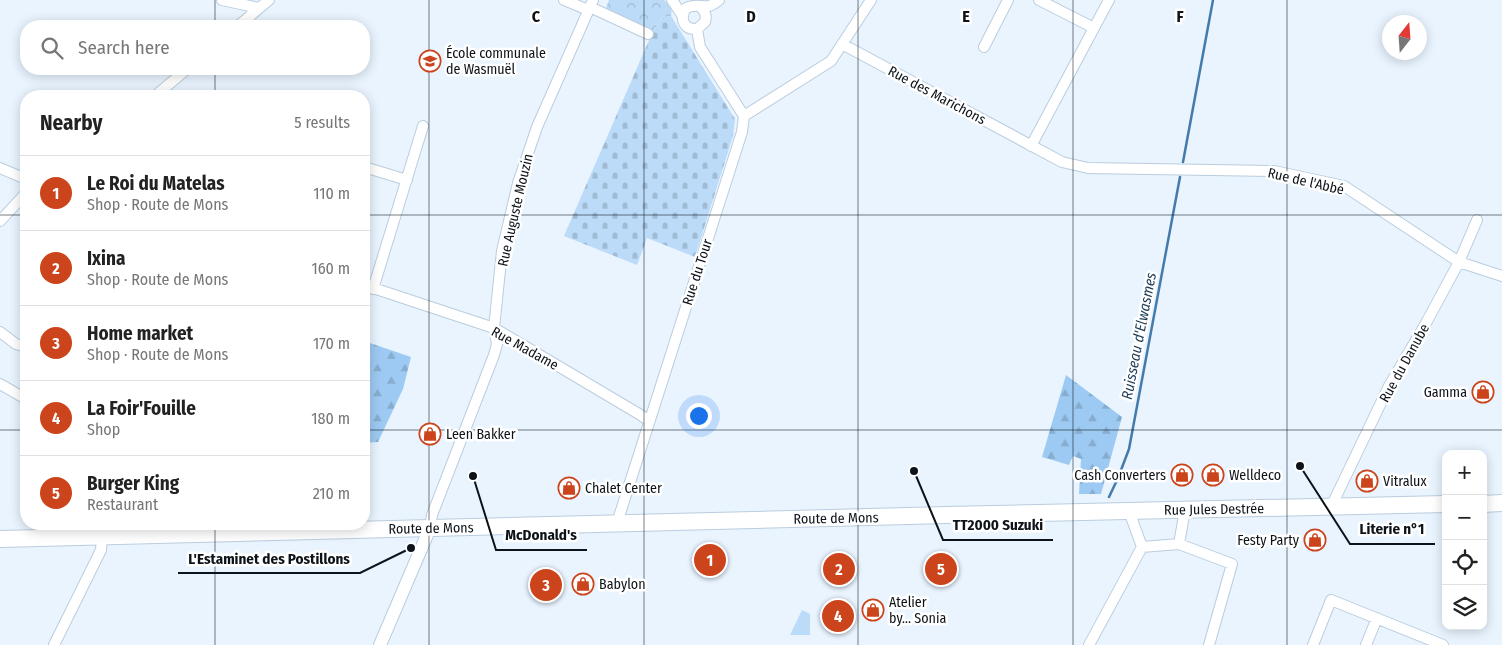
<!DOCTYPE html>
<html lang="en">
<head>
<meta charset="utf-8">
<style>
	:root { --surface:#fff; --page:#f6f6f6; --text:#222; --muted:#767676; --line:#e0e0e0; --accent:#cc441b }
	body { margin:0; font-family:"Fira Sans Condensed",sans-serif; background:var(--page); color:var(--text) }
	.controls { position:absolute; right:15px; bottom:15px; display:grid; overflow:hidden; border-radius:10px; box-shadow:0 2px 12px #0003 }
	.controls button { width:45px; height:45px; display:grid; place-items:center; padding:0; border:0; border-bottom:1px solid var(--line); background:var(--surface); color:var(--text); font:25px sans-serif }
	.compass { position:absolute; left:1382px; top:15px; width:45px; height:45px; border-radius:50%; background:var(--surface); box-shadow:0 2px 12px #0003; rotate:17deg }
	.you { position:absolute; left:698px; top:415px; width:18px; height:18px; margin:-12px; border:4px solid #fff; border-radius:50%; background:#1a73e8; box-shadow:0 0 0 8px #1a73e833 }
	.badge { display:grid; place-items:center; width:32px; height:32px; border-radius:50%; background:var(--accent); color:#fff; font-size:16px; font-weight:700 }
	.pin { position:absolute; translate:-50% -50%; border:2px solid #fff; box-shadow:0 1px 5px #0006 }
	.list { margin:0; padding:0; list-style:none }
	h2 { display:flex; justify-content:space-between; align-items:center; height:65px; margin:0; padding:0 20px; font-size:21px }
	h2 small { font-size:16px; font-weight:400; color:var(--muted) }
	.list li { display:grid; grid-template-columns:32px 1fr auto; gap:15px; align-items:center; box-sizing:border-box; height:75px; padding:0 20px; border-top:1px solid var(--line) }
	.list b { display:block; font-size:19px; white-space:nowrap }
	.list p { margin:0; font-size:16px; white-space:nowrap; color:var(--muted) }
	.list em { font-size:16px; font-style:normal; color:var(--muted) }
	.icon { flex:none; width:28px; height:28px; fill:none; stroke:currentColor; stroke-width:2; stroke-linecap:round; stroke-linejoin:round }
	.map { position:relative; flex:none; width:1502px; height:645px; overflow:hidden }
	.search { position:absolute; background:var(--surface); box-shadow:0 2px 12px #0003; left:20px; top:20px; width:350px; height:55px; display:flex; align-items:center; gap:12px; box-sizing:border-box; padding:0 18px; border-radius:20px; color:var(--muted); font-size:19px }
	.panel { position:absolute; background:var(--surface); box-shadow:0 2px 12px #0003; left:20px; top:90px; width:350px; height:440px; border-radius:20px }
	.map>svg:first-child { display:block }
</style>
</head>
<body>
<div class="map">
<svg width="1502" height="645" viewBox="0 0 1502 645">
	<defs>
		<pattern id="forest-firs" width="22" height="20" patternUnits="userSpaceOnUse" patternTransform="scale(1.25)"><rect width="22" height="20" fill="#9dcaf2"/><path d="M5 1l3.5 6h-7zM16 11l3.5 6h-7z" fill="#86adcf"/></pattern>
		<pattern id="cemetery-stones" width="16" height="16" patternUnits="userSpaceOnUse" patternTransform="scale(1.25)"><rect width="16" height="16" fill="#bbdbf8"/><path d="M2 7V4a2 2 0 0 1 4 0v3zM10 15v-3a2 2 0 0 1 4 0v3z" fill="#a0bbd4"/></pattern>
		<pattern id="park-crowns" width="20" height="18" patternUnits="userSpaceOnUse" patternTransform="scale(1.25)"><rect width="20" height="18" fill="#bbdbf8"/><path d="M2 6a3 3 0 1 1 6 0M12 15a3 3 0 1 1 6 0" fill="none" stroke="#a0bbd4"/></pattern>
	</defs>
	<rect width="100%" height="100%" fill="#e9f4ff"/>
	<path fill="#bbdbf8" d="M802,610l8,4v21h-20z"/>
	<path fill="url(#forest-firs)" d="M364,341l47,16 -8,32 -25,53 -14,1z
		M1066,375l56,42 -21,77h-22l2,-35 -8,-3 -4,9 -27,-8z"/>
	<path fill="url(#cemetery-stones)" d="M671,16l64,103 -2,17 -38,121 -48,-19 -10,27 -73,-29 89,-205 9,-14z"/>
	<path fill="url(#park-crowns)" d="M609,0h55l8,8 -1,8 -9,1 -9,14 -48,-21z"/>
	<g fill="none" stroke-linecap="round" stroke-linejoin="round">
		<path stroke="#447bab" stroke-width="2.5" d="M1183,162l30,-162
			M1109,497l9,-19 11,-29 51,-272"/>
		<g stroke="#bacdde" stroke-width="12">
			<path id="minor" d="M222,0l37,8
				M564,0l24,10
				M672,0l10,15
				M1039,0l55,28
				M699,6c6,5 8,9 6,16l-8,7c-13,1 -18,-10 -11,-21 14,-7 18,5 33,-8
				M590,7l58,27
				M238,26l31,-26
				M842,44l220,118 26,6 186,3 70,15 115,76 43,14
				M984,47l24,-47
				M155,96l32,-27
				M744,116l87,-55 40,-61
				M1031,146l78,-146
				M364,167l43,13
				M0,168l26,11
				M0,221l26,-28
				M364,285l130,43 145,86 10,7
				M373,289l50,-163
				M0,332l16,12 10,3
				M0,384l26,15
				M1331,507l58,-121 37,-63 33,-61 18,-42
				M1129,511l13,36
				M617,523l125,-391 2,-16 -44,-69 -3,-18
				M430,528l2,-13 62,-160 3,-11 -3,-16 8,-77 16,-68 19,-56 56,-127
				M1179,544l6,-34
				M1142,547l37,-3 53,20 -23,81
				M54,645l47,-95 1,-14
				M1089,645l53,-98
				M1313,645l18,-45 112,45
				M1366,645l11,-27"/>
		</g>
		<g stroke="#bacdde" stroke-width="14">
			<path id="tertiary" d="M380,645l50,-117"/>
		</g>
		<g stroke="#bacdde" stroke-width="18">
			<path id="primary" d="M1483,504l19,-1
				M0,539l947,-24 499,-11"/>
		</g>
		<use href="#minor" stroke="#fff" stroke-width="10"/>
		<use href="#tertiary" stroke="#fff" stroke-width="12"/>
		<use href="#primary" stroke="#fff" stroke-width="16"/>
	</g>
	<path fill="none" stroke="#0d1319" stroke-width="1" stroke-opacity="0.55" d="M215,0v26M429,0v645M644,0v645M858,0v645M1073,0v645M1287,0v645M215,69v27M0,215h26M364,215h1138M0,430h26M364,430h1138M215,524v121"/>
	<defs>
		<g id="school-ring" transform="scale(1.125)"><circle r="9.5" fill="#fff" stroke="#cc441b" stroke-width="1.5"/><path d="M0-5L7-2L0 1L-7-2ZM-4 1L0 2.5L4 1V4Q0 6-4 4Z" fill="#cc441b"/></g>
		<g id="shop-ring" transform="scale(1.125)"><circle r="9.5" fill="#fff" stroke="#cc441b" stroke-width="1.5"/><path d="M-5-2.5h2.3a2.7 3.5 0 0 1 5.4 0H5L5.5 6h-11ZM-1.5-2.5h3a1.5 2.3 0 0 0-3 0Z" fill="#cc441b"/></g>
	</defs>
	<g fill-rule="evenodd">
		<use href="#school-ring" x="430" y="61"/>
		<use href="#shop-ring" x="1483" y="392"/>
		<use href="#shop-ring" x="430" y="434"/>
		<use href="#shop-ring" x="1182" y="475"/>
		<use href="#shop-ring" x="1213" y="475"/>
		<use href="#shop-ring" x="1367" y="481"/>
		<use href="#shop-ring" x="569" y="488"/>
		<use href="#shop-ring" x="1315" y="540"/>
		<use href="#shop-ring" x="583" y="584"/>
		<use href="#shop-ring" x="873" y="610"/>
	</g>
	<g text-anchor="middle" stroke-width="5" stroke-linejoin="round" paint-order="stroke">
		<g font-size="14" fill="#0d1319" stroke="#fff" text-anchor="start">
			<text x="446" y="58">École communale<tspan x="446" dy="16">de Wasmuël</tspan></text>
			<text x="1467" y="397" text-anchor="end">Gamma</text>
			<text x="446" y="439">Leen Bakker</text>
			<text x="1166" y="480" text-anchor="end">Cash Converters</text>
			<text x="1229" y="480">Welldeco</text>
			<text x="1383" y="486">Vitralux</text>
			<text x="585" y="493">Chalet Center</text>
			<text x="1299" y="545" text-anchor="end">Festy Party</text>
			<text x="599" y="589">Babylon</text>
			<text x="889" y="607">Atelier<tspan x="889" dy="16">by... Sonia</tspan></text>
		</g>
		<g font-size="14" fill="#0d1319" stroke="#fff">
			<text transform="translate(937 95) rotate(28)" y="5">Rue des Marichons</text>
			<text transform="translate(1306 181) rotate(13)" y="5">Rue de l'Abbé</text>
			<text transform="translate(515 210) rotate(-77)" y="5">Rue Auguste Mouzin</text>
			<text transform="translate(697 272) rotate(-72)" y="5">Rue du Tour</text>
			<text transform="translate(525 348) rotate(29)" y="5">Rue Madame</text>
			<text transform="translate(1404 363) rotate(-61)" y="5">Rue du Danube</text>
			<text transform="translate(1214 509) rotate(-1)" y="5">Rue Jules Destrée</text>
			<text transform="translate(836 518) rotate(-1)" y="5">Route de Mons</text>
			<text transform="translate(431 528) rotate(-1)" y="5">Route de Mons</text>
		</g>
		<g font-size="15" font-style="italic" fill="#1a3a55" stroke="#fff">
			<text transform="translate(1139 336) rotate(-79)" y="5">Ruisseau d'Elwasmes</text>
		</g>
	</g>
	<g font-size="16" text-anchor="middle" font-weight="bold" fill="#0d1319" stroke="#fff" stroke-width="5" stroke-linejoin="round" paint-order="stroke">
		<text x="536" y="22">C</text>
		<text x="751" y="22">D</text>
		<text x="966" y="22">E</text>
		<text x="1180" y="22">F</text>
	</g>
	<path fill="none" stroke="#0d1319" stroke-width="2" d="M914 471L943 540H1053M1300 466L1350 544H1435M473 476L496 550H587M411 548L360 573H178"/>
	<g fill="#0d1319" stroke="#fff" stroke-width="2">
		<circle cx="914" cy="471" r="5"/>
		<circle cx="1300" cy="466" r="5"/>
		<circle cx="473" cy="476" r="5"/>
		<circle cx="411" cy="548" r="5"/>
	</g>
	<g font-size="15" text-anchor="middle" font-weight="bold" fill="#0d1319" stroke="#fff" stroke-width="5" stroke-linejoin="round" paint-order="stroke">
		<text x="998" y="530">TT2000 Suzuki</text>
		<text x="1392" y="534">Literie n°1</text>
		<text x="541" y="540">McDonald's</text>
		<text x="269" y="564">L'Estaminet des Postillons</text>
	</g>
</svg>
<div class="controls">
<button>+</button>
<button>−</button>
<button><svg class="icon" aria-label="locate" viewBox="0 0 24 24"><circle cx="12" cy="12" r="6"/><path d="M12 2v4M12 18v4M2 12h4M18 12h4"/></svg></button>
<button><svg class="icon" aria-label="layers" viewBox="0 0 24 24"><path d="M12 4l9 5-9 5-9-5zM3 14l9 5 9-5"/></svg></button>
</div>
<svg class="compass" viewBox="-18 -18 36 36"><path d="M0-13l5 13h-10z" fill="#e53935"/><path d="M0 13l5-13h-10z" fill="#767676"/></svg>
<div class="you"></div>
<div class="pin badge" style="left:710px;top:560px">1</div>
<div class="pin badge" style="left:839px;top:569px">2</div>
<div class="pin badge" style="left:546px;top:585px">3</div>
<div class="pin badge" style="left:838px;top:616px">4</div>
<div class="pin badge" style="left:941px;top:569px">5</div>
<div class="search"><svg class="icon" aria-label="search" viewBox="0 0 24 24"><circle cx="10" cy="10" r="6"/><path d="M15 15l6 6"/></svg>Search here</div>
<section class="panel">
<h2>Nearby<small>5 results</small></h2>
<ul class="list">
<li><span class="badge">1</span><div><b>Le Roi du Matelas</b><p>Shop · Route de Mons</p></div><em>110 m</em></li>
<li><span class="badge">2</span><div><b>Ixina</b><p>Shop · Route de Mons</p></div><em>160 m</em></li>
<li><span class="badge">3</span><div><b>Home market</b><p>Shop · Route de Mons</p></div><em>170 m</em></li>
<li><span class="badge">4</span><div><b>La Foir'Fouille</b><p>Shop</p></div><em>180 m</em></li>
<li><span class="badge">5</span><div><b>Burger King</b><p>Restaurant</p></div><em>210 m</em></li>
</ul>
</section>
</div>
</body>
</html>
